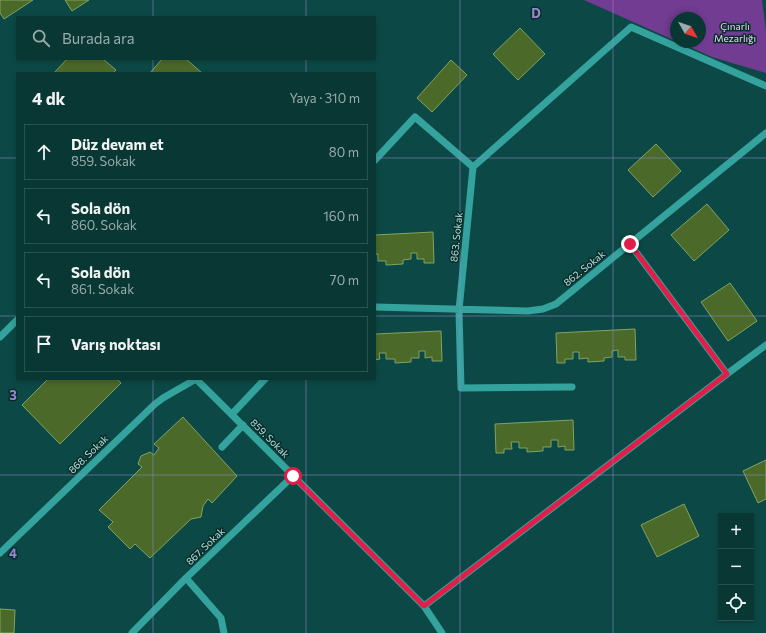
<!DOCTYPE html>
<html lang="tr">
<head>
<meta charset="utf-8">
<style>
	:root { --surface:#093734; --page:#174240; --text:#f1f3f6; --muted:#99acac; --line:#29514f }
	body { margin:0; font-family:Commissioner,sans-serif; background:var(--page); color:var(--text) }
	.controls { position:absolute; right:12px; bottom:12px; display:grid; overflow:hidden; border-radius:0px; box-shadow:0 2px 6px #0003 }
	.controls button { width:36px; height:36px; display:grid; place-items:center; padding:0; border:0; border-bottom:1px solid var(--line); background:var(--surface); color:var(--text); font:20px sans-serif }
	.compass { position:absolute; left:670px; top:12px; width:36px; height:36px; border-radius:50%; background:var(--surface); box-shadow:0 2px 6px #0003; rotate:130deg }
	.stop { position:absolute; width:12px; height:12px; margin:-9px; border:3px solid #e11d48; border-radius:50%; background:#fff }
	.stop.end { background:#e11d48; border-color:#fff; box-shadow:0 1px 4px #0008 }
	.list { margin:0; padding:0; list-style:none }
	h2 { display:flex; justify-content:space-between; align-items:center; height:52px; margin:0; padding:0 16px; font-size:17px }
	h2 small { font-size:13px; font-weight:400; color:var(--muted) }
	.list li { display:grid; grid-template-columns:26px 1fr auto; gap:12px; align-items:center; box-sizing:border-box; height:56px; margin:0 8px 8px; padding:0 8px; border:1px solid var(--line); border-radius:0px }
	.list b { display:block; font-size:15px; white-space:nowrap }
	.list p { margin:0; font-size:13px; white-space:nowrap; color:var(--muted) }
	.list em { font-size:13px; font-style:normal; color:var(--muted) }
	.icon { flex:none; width:22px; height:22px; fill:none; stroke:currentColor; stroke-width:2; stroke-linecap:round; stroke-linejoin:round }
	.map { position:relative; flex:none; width:766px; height:633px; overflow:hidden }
	.search { position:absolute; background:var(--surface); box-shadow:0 2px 6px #0003; left:16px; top:16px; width:360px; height:44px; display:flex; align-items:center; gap:10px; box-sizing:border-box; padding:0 14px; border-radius:0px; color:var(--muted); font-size:15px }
	.panel { position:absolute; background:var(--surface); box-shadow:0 2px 6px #0003; left:16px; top:72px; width:360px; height:308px; border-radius:0px }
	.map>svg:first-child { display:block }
</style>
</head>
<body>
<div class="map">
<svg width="766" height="633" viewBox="0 0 766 633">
	<rect width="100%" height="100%" fill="#0c4946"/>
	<path fill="#713c92" d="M584,0h178l4,31v42l-54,-16 -33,-15h21v-24h-24v23z"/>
	<path fill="#4b6929" stroke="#82a362" d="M0,0h33l-29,19 -4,-6z
		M65,0h24l-17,11z
		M520,28l25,26 -27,26 -25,-26z
		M67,59h36l13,11 -3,3h-59z
		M162,59h24l16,14h-52z
		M451,60l16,15 -35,37 -15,-14z
		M656,144l25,27 -28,26 -25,-27z
		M707,204l22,26 -35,31 -23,-26z
		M433,232l1,31h-10v-4h-7v-6h-6v6l-8,1v4l-17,1v-4h-8v-7h-3v-19z
		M730,283l27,38 -29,20 -27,-39z
		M635,329l1,31h-11v-3h-7v-7l-6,1v6l-8,1v3l-16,1v-4l-9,1v-7h-6v7h-8v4h-8l-1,-30z
		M441,331l1,30h-10v-4l-7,1v-7h-6v7h-8v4l-16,1v-4h-9v-6h-7l1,6 -5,1v-26z
		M48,379h69l4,4 -61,61 -38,-39z
		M183,417l54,59 -25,27 -4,-4 -5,7 -2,11 -10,2 -41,39 -15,-14 -5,5 -22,-22 5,-5 -14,-12 43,-43 -4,-3 3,-8 9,-4 4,3 5,-7 -5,-4z
		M573,420l1,30h-9v-4l-7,1v-7h-7v7h-8v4l-16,1v-4h-8v-6h-8l1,7h-8v4h-8l-1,-29z
		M766,460v39l-8,4 -15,-32z
		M684,504l15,32 -42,21 -16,-32z
		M0,609l15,1 -1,23h-14z"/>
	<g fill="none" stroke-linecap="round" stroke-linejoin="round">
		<path stroke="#34a39d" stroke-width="7" d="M375,160l40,-43 58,50
			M473,167l158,-140 135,59
			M473,167l-14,143 2,78 111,-1
			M630,244l97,130
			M375,307l153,4 15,-2 13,-5 210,-171
			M0,337l17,-17
			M232,414l33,-35
			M222,447l21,-22
			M0,553l155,-149 8,-6 33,-19 228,227 18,27
			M186,578l35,40 3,15
			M424,606l303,-232 39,-29
			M132,633l54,-55 107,-102"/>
	</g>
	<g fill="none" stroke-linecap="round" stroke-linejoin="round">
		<path stroke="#e11d48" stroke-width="5" d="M293,476l131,130 303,-232 -97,-130"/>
	</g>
	<path fill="none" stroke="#9686ce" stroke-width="1" stroke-opacity="0.55" d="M153,0v17M306,0v17M460,0v633M613,0v633M153,59v14M306,59v14M0,158h17M375,158h391M0,316h17M375,316h391M153,379v254M306,379v254M0,475h766"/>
	<g text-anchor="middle" stroke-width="3" stroke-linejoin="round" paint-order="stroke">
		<g font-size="10" fill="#e6d7f1" stroke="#092c2a">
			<text x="735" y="30">Çınarlı<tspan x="735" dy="12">Mezarlığı</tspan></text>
		</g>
		<g font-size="10" fill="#b2e1dd" stroke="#092c2a">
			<text transform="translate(456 237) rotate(-84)" y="4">863. Sokak</text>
			<text transform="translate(584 268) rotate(-39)" y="4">862. Sokak</text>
			<text transform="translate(270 438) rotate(45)" y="4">859. Sokak</text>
			<text transform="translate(88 454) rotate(-44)" y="4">868. Sokak</text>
			<text transform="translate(205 546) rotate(-44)" y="4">867. Sokak</text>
		</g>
	</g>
	<g font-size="13" text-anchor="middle" font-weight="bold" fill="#9686ce" stroke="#092c2a" stroke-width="3" stroke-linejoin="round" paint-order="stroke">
		<text x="536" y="18">D</text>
		<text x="13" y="400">3</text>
		<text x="13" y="558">4</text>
	</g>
</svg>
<div class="controls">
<button>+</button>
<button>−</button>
<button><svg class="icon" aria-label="locate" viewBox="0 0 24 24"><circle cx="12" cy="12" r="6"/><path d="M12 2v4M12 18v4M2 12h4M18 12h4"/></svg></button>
</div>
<svg class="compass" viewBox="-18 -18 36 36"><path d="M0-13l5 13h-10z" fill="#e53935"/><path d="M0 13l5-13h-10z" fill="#99acac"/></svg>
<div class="stop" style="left:293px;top:476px"></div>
<div class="stop end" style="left:630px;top:244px"></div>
<div class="search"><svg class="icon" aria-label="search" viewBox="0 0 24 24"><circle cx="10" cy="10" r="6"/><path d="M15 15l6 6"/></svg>Burada ara</div>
<section class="panel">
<h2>4 dk<small>Yaya · 310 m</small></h2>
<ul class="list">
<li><svg class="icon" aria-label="ahead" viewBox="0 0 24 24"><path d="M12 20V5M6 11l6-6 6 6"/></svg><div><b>Düz devam et</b><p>859. Sokak</p></div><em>80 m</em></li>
<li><svg class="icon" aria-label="left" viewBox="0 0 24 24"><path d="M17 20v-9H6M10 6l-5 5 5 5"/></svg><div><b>Sola dön</b><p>860. Sokak</p></div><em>160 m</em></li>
<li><svg class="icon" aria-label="left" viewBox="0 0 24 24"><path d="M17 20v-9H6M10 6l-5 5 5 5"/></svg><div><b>Sola dön</b><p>861. Sokak</p></div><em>70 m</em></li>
<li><svg class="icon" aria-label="arrive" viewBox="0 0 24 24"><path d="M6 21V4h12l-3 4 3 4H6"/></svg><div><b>Varış noktası</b></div></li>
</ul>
</section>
</div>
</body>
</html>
